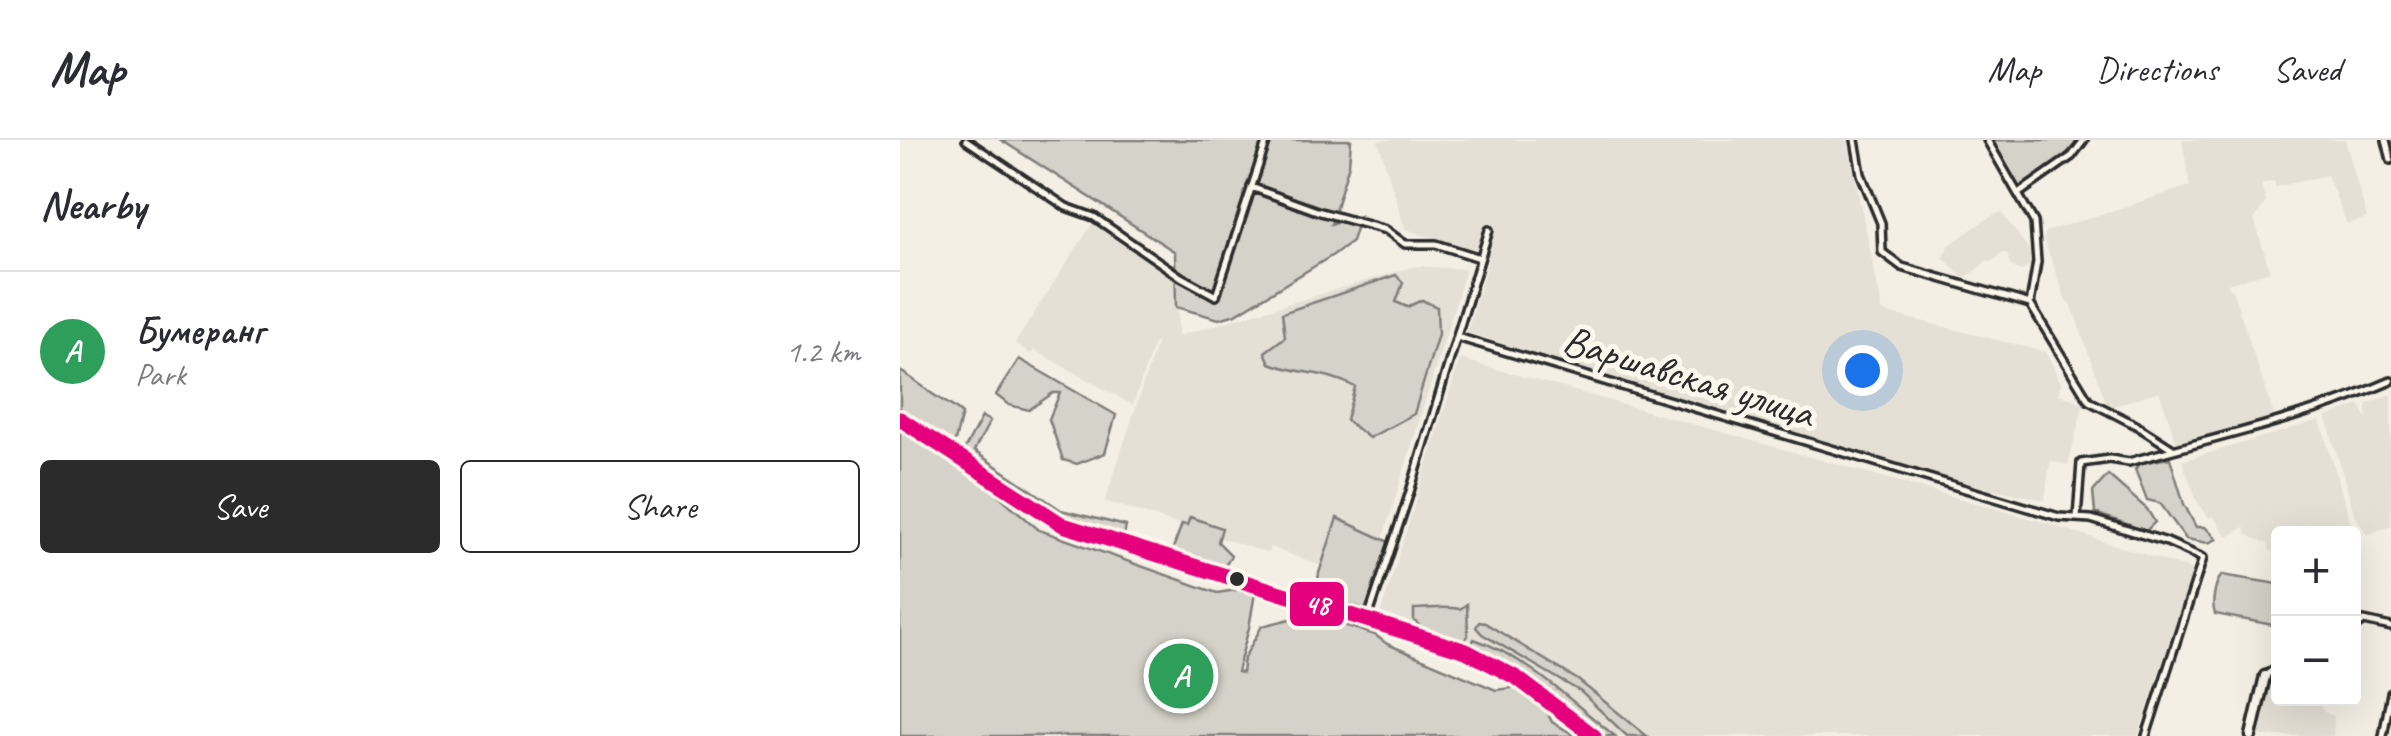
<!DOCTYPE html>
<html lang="en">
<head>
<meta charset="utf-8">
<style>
	:root { --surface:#fff; --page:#f2f2f3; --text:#2b2b33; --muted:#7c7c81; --line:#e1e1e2; --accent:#2b2b2b }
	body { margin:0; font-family:Caveat,sans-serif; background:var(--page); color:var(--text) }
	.controls { position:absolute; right:30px; bottom:30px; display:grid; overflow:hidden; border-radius:10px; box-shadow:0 10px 40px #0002 }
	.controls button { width:90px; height:90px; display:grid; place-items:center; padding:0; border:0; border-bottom:2px solid var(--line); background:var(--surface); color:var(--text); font:50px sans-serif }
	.you { position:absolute; left:962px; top:230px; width:35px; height:35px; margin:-25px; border:8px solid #fff; border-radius:50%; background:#1a73e8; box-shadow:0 0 0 15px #1a73e833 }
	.badge { display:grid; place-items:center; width:65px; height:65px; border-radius:50%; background:var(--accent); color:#fff; font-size:32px; font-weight:700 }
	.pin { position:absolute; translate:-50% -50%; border:5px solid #fff; box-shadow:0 2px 10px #0006 }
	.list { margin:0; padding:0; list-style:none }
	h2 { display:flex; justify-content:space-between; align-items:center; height:130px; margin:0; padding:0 40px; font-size:42px }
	h2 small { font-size:32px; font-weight:400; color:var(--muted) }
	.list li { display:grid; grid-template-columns:65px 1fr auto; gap:30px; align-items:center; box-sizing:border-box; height:160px; padding:0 40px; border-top:2px solid var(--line) }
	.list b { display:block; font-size:38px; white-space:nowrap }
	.list p { margin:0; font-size:32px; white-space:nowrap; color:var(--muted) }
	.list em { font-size:32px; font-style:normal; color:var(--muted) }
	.actions { display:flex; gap:20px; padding:30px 40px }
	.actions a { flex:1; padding:22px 0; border:2px solid var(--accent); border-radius:10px; text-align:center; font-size:35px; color:var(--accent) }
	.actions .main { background:var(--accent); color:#fff }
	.map { position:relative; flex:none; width:1491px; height:596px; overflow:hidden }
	header { display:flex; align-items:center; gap:60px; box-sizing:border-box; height:140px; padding:0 50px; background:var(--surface); border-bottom:2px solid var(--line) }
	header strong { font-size:48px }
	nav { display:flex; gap:55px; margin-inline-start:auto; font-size:35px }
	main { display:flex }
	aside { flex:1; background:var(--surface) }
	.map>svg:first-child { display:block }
</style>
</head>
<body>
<header>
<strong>Map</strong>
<nav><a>Map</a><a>Directions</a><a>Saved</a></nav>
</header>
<main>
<aside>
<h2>Nearby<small></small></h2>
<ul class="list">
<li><span class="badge" style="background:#2e9e5b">A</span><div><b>Бумеранг</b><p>Park</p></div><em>1.2 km</em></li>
</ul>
<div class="actions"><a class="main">Save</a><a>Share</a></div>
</aside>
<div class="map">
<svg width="1491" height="596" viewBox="0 0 1491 596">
	<rect width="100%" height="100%" fill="#f3efe4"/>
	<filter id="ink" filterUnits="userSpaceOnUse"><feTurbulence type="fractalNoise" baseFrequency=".01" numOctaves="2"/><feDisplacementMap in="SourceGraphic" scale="20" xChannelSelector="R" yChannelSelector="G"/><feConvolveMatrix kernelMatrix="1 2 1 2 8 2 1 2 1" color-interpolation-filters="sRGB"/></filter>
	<g filter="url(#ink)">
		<path fill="#e4e0d6" d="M478,0h469l36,172 163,40 15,31 -3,11 26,9 -16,62 -18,-4 -5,39 -202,-43 -376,-125 22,-75 -84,-28z
			M1282,0h163l22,78 -20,6 -20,-49 -51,12 -2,-6 -13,3 5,18 -12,17 16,52 -43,13 6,8 41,123 -97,29 -18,-53 -51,17 -37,-104 -5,-4 -22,-60 1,-8 145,-46z
			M1101,72l29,39 -1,15 -7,5 -4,-1 -8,-5 -3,-12h-4l-12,9 -3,-2 -22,18 -6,-3 -17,-18 5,-11 40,-28z
			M192,84l86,55v57l238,-70 50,3 -97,315 -99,-37 -2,6 -163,-52 52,-159 -3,1 -21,62 -99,-55 -3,4 -16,-11z
			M560,219l580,162 153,49 -55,166h-533l-98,-74 -40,-20 -87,-27z
			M1491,254v131l-24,10 -13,-22 -28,-96 34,-12 7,13v-14z
			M1420,280l36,120 -2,1v-8h-76v17l-8,2 -2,-8 -21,-9 -3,-8 -17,10 -14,-21 -4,2 -12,-17 -15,-40z
			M1369,544l9,3v11l39,1 7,13 10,4 -1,20h-78z"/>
		<path fill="#d5d2c9" stroke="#807e7a" stroke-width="2.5" d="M101,0h350l-2,24 -18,60 29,-8 -8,25 -19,14 -97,59 -17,5 -43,-12 -1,-55z
			M1092,0h86c-15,21 -38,35 -58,49z
			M496,135l7,8 -7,19 11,5 15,-7 15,7 1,27 -24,80 -45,24 -23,-18 9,-33c-28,-16 -55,-12 -85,-24l-5,-11 20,-15 -3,-24z
			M119,219l97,56 -11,38 -28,11 -14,-4 -14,-41 11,-26h-7l-24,17 -20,-5 -13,-10z
			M0,231c11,6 18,12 27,19 11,9 24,14 35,24l-7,27 -12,2 -12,-6 108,93 178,63 39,-6 -7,41 -12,44 5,1 2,-15 18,-32 48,-12 65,21 12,9 109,46 38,-5 18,37 24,14h-676v-305l4,-14 -4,-3z
			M82,277l8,4 -16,30 87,59 65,16 -2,11 -64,-20 -98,-63z
			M1270,318l14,46 12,23h9l12,12 -9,4 -22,-4 -26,-36 -13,-3 -12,-31 6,-6z
			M1208,335l39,34 8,13 -9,9 -51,-18 -2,-21z
			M290,377l32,11 -4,14 13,13 -7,13 -52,-17 10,-27 5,1z
			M437,378l52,24 -23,67 -50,-15 3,-21z
			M1322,435l56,9v42l-63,-12c-4,-10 0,-32 7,-39z
			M567,464l1,32 -7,8 -30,-9 -17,-14v-12c16,0 31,-3 46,0z
			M579,482l6,1 93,57 69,56h-20l-46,-44 -99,-58 -6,-7z
			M574,499c55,19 96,62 141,97h-16l-58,-48 -35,-22 -36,-18z"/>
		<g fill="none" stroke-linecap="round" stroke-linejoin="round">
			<g stroke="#2b2b2b" stroke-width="12">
				<path id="minor" d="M66,0l100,67 28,10 87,60 35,19 51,-156
					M955,0l6,34 20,49 1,29 20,15 128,37
					M1087,0l47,82 3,40 -7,42 59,97 45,23 39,25
					M1486,0l5,20
					M351,47l66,24 69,19 19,14h31l44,14
					M1118,54l54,-38 12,-16
					M557,197l602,180 32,2 76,23 36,16 -57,178
					M1177,378l4,-55 29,-4 19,3c88,-25 178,-44 262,-81
					M468,478l41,-123 80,-265
					M1454,488l10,-7 27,6
					M1365,536l13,-10
					M1483,596l8,-43"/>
			</g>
			<g stroke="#2b2b2b" stroke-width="15">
				<path id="tertiary" d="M1351,596l14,-60"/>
			</g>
			<g stroke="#2b2b2b" stroke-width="16">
				<path id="secondary" d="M0,279l163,106 403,126c49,21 87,52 128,85"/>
			</g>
			<use href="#minor" stroke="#fbf7ec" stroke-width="5"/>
			<use href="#tertiary" stroke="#fbf7ec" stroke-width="8"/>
			<use href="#secondary" stroke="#fbf7ec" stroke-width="9"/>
			<g stroke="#fbf7ec" stroke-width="22">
				<path id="bus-1" d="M0,279l163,106 403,126 51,27 77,58"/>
			</g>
			<use href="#bus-1" stroke="#e5007d" stroke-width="15"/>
		</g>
	</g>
	<circle fill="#2b2b2b" stroke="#fbf7ec" stroke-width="4" cx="337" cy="439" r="9"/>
	<g text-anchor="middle" stroke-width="10" stroke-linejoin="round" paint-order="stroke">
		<g font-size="42" fill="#2b2b2b" stroke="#fbf7ec">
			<text transform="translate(789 235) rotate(17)" y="15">Варшавская улица</text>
		</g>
	</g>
	<rect stroke="#fbf7ec" stroke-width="4" x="388" y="440" width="58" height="48" rx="10" fill="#e5007d"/>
	<g font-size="28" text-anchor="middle" font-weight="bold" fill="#fff">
		<text x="417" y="474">48</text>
	</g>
</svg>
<div class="controls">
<button>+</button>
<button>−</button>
</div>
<div class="you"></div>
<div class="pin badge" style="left:281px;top:536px;background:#2e9e5b">A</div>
</div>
</main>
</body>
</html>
